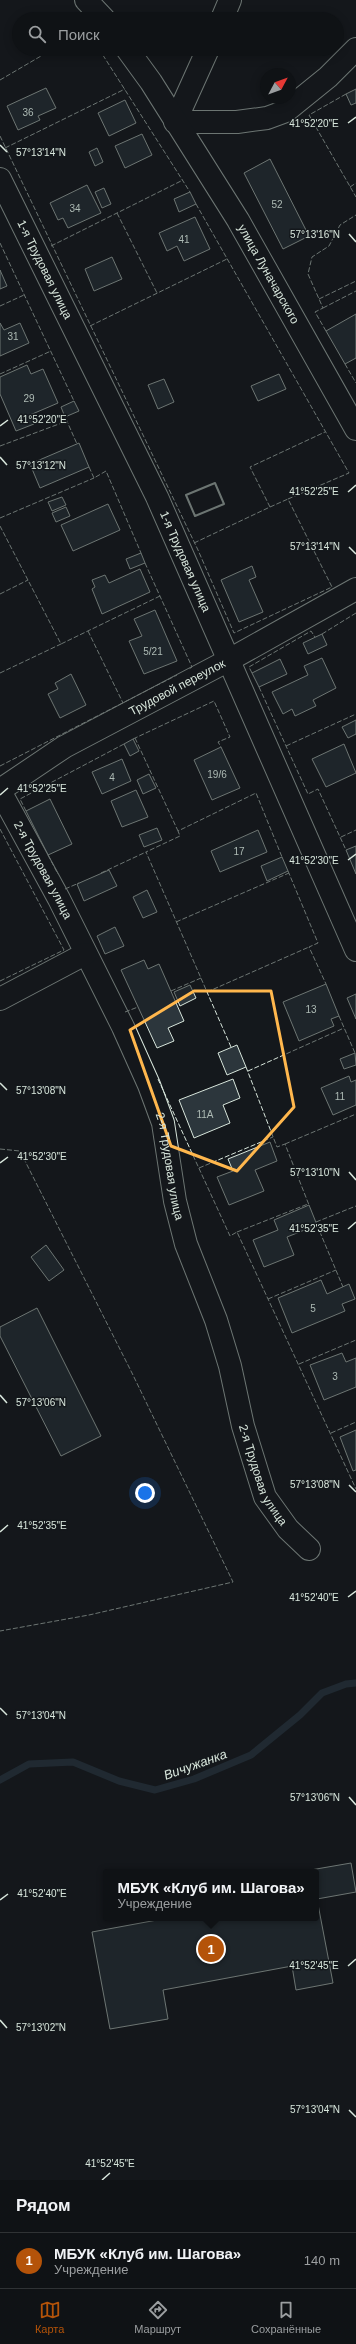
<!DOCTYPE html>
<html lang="ru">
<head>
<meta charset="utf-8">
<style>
	:root { --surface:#0f1215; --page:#181b1e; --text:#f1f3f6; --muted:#9b9ea0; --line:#2f3234; --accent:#b45309 }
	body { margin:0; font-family:Helvetica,sans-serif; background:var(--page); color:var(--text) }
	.compass { position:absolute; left:260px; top:68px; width:36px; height:36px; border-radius:50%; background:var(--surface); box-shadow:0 2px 10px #0003; rotate:49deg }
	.you { position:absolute; left:145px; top:1493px; width:14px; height:14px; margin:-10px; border:3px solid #fff; border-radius:50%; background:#1a73e8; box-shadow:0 0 0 6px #1a73e833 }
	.badge { display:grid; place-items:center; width:26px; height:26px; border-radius:50%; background:var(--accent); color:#fff; font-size:13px; font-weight:700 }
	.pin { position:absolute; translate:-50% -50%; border:2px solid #fff; box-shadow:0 1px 4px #0006 }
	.popup { position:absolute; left:103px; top:1869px; width:216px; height:52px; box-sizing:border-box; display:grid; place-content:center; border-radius:4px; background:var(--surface); filter:drop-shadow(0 1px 3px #0005); font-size:13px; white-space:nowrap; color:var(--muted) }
	.popup b { font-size:15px; color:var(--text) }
	.popup::after { content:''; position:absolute; left:50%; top:100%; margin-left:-8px; border:8px solid transparent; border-top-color:var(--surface) }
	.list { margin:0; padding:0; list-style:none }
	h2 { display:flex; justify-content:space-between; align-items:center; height:52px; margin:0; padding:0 16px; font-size:17px }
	h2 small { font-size:13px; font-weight:400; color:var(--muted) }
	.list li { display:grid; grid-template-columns:26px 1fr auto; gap:12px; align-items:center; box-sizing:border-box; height:56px; padding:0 16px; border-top:1px solid var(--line) }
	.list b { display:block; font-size:15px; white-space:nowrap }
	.list p { margin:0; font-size:13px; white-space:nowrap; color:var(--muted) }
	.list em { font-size:13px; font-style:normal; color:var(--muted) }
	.icon { flex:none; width:22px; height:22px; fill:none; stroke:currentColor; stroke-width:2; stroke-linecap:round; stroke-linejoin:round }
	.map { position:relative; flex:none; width:356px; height:2180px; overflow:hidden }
	.search { position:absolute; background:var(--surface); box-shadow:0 2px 10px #0003; left:12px; right:12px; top:12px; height:44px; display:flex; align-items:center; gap:10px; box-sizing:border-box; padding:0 14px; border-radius:22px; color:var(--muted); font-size:15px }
	.sheet { height:108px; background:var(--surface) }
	nav { display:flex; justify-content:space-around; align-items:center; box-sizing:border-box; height:56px; border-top:1px solid var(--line); background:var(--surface); font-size:11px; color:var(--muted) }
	nav a { display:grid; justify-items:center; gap:2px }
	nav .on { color:var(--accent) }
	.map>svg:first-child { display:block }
</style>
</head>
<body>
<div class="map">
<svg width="356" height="2180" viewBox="0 0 356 2180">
	<rect width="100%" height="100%" fill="#14181c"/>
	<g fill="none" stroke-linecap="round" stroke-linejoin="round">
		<path stroke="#2f3f4d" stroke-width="7" d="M0,1780l29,-16 44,-2 46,19 36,9 39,-11 57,-24 49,-40 22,-22 24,-9 10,-1"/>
	</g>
	<path fill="#2c363c" stroke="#d8e6dc" d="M46,88l10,20 -18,8 2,4 -22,10 -11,-24z
		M356,89v14l-5,2 -5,-11z
		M125,100l11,23 -27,13 -11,-23z
		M142,134l10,21 -27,13 -10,-22z
		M97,148l6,14 -8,4 -6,-14z
		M270,159l39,77 -26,13 -39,-76z
		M87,185l14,28 -33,15 -5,-10 -5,2 -8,-17z
		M104,188l7,16 -9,4 -7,-16z
		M190,192l6,12 -17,8 -5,-13z
		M195,217l15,32 -26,12 -7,-15 -10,5 -8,-18z
		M112,257l10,22 -28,12 -9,-22z
		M0,270l7,16 -7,3z
		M356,314v44l-11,6 -19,-33z
		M0,323l4,7 16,-7 9,20 -29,13z
		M27,365l4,9 12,-5 15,34 -28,12 4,9 -18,7 -16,-37v-17z
		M279,374l7,15 -28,12 -7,-15z
		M164,379l10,23 -16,7 -10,-24z
		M74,401l5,10 -14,6 -4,-10z
		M79,443l10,24 -49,21 -10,-24z
		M62,497l4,8 -14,6 -4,-9z
		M108,504l12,26 -47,21 -12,-26z
		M66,507l4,9 -14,6 -4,-9z
		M141,553l4,10 -15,6 -4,-10z
		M252,566l4,11 -7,3 14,32 -24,10 -18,-42z
		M140,569l10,23 -48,22 -10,-25 3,-2 -3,-7 13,-5 4,8z
		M155,610l22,51 -33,13 -15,-33 13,-5 -8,-17z
		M322,634l5,11 -19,9 -5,-11z
		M322,658l14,30 -23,12 3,6 -21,10 -3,-7 -9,5 -11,-22 36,-17 -4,-9z
		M280,659l7,15 -28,13 -7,-14z
		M71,674l15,31 -26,13 -12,-24 10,-5 -3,-6z
		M356,720v14l-8,4 -6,-11z
		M133,739l6,12 -9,5 -6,-12z
		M344,744l12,29 -30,14 -14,-28z
		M221,747l19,41 -28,12 -18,-40z
		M122,759l9,22 -29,13 -10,-22z
		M149,774l7,14 -13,6 -6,-14z
		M136,790l12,27 -26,10 -11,-26z
		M50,799l22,45 -24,11 -22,-44z
		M157,828l5,12 -18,7 -5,-12z
		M258,830l9,22 -47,20 -9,-21z
		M356,846v28l-10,-24z
		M282,857l6,14 -21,10 -6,-15z
		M109,870l8,16 -33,15 -7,-17z
		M147,890l10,22 -14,6 -10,-21z
		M115,927l9,19 -19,8 -8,-18z
		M144,960l4,9 11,-5 25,57 -16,7 6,13 -17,7 -36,-78z
		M326,984l13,32 -8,3 3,7 -35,15 -16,-39z
		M190,985l6,13 -16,8 -6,-14z
		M356,994v25l-9,-21z
		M237,1045l9,22 -19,8 -9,-22z
		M355,1053l1,12 -12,4 -4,-10z
		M349,1076l2,6 5,-2v25l-23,10 -12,-27z
		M233,1079l7,19 -17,7 7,18 -36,15 -15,-38z
		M270,1142l7,19 -22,9 9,21 -35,14 -12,-28 16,-6 -5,-12z
		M309,1205l8,20 -30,12 7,18 -30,12 -11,-27 25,-10 -4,-10z
		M46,1245l18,25 -15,11 -18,-24z
		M321,1280l6,14 22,-10 6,15 -13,5 3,7 -53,22 -14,-35z
		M37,1308l64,128 -40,20 -61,-120v-9z
		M342,1353l4,9 10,-4v29l-32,13 -14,-35z
		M356,1430v40l-3,1 -13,-34z
		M351,1863l5,29 -39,7 16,84 -37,7 -4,-24 -129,24 5,29 -58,10 -18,-97 76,-14h148v-46h-17z"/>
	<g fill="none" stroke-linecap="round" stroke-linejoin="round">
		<g stroke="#d8e6dc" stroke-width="24">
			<g id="minor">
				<path d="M222,19l8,-19"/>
				<path d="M208,49l-33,73h62l30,-4 19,-7 42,-34 28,-28"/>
				<path id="s1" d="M0,179l157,318 199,453"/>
				<path id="s2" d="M0,790l64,-43 165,-87 127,-71"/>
				<path id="s3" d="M0,791l59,108 64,128 26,58 14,38 12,78 11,43 30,76 14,46 13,60 22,71 23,32 21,20"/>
				<path d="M0,999l85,-45"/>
			</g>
		</g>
		<g stroke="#d8e6dc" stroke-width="24">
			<g id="major">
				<path d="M86,0l18,19"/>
				<path id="s4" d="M127,49l24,33 87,138 118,209"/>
			</g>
		</g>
		<use href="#minor" stroke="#14181c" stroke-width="22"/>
		<use href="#major" stroke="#14181c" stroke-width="22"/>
		<path stroke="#d8e6dc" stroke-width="1" stroke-dasharray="5 2" stroke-linecap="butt" d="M99,49l91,143
			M0,80l53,-31
			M346,94l-37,21 47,82
			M0,136l198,414 36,83 98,-46 -44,-88 61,-26 -153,-269
			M5,148l120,-59
			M350,187l6,-4
			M117,213l40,80
			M0,243l74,158
			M51,246l132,-66
			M319,299l37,-18
			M0,306l24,-11
			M323,308l33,-17
			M90,326l137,-67
			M326,331l-11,-19 8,-4 -15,-34 4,-17 17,-11 11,-21 16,-10
			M345,364l11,19
			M0,374l51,-23
			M66,419l11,25
			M0,446l67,-25
			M89,467l5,11 12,-7 35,82
			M270,507l18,-8
			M0,518l94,-40
			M0,526l61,118 99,-48
			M194,543l76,-36 -20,-40 75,-35
			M145,563l47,104 -3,2
			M0,594l28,-14
			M88,631l35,72
			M322,634l34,-21
			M0,673l61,-29
			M252,673l-3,-6 62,-36 4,6
			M259,687l49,107 10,-5 28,61
			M135,738l43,93
			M133,739l81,-38 16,36 -12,5 3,5
			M286,746l70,-32
			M0,766l177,-91
			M26,811l-6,-12 104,-55
			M0,829l64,121 -64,31
			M341,837l15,-7
			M48,855l10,19
			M288,871l30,72 -9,4 17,37
			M101,873l45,-21
			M65,889l14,-6
			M176,922l113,-49
			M171,991l30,-13
			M207,992l102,-45
			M125,1012l13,-5
			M339,1016l16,37
			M231,1047l-85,-195 34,-16 -2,-5 78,-38 26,64
			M246,1067l31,80 8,-3 24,61
			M248,1071l96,-43
			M158,1079l72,157 7,-4 119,257
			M285,1144l71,-30
			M0,1149l20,2 112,222 101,209 -144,33 -89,16
			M199,1168l74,-31
			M316,1222l40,-16
			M317,1225l26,62
			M237,1232l71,-28
			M268,1299l68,-29
			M299,1364l57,-24
			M331,1433l25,-11"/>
		<path stroke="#d8e6dc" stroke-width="2" d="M215,483l9,21 -29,12 -9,-21z"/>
	</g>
	<path d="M0 0H356V2180H0ZM194,991h77l23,116 -57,64 -66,-25 -41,-116z" fill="#14181c" fill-opacity=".55" fill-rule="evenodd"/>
	<path fill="none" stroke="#ffb74d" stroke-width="3" stroke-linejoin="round" d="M194,991h77l23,116 -57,64 -66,-25 -41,-116z"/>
	<path fill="none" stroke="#d8e6dc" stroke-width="1.5" d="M348,123l8,-6M0,145l7,7M349,234l7,8M0,426l8,-6M0,457l7,8M348,492l8,-7M349,547l7,7M0,795l8,-7M348,860l8,-6M0,1083l7,7M0,1163l8,-6M349,1172l7,8M348,1229l8,-7M0,1395l7,8M349,1485l7,7M0,1532l8,-7M348,1597l8,-6M0,1708l7,7M349,1797l7,8M0,1900l8,-6M348,1966l8,-7M0,2020l7,8M349,2110l7,7M102,2180l8,-7"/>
	<g text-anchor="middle" stroke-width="3" stroke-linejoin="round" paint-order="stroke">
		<g font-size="10" fill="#adbab4">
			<text x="28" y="116">36</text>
			<text x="277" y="208">52</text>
			<text x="75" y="212">34</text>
			<text x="184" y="243">41</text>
			<text x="13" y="340">31</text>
			<text x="29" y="402">29</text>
			<text x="153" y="655">5/21</text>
			<text x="217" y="778">19/6</text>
			<text x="112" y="781">4</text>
			<text x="239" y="855">17</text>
			<text x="311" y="1013">13</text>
			<text x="340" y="1100">11</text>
			<text x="205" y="1118">11А</text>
			<text x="313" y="1312">5</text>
			<text x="335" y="1380">3</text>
		</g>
		<g font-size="12" fill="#d8e6dc" stroke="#14181c">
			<text dy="4" stroke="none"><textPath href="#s1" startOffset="101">1-я Трудовая улица</textPath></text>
			<text dy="4" stroke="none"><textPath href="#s4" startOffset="266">улица Луначарского</textPath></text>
			<text dy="4" stroke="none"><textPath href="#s1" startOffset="425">1-я Трудовая улица</textPath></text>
			<text dy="4" stroke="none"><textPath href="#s2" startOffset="205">Трудовой переулок</textPath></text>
			<text dy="4" stroke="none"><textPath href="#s3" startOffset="90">2-я Трудовая улица</textPath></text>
			<text dy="4" stroke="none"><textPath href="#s3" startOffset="414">2-я Трудовая улица</textPath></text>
			<text dy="4" stroke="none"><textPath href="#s3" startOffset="738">2-я Трудовая улица</textPath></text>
		</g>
		<g font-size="13" font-style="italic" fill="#d8e6dc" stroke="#14181c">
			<text transform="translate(195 1764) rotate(-20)" y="5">Вичужанка</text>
		</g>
	</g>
	<g font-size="10" text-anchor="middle" fill="#d8e6dc" stroke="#14181c" stroke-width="3" stroke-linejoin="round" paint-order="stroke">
		<text x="314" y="127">41°52'20"E</text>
		<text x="41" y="156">57°13'14"N</text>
		<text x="315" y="238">57°13'16"N</text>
		<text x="42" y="423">41°52'20"E</text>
		<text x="41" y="469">57°13'12"N</text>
		<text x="314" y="495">41°52'25"E</text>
		<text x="315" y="550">57°13'14"N</text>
		<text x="42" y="792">41°52'25"E</text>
		<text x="314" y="864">41°52'30"E</text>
		<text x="41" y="1094">57°13'08"N</text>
		<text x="42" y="1160">41°52'30"E</text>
		<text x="315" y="1176">57°13'10"N</text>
		<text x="314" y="1232">41°52'35"E</text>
		<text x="41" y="1406">57°13'06"N</text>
		<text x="315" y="1488">57°13'08"N</text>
		<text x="42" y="1529">41°52'35"E</text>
		<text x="314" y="1601">41°52'40"E</text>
		<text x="41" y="1719">57°13'04"N</text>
		<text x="315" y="1801">57°13'06"N</text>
		<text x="42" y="1897">41°52'40"E</text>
		<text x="314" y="1969">41°52'45"E</text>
		<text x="41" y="2031">57°13'02"N</text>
		<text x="315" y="2113">57°13'04"N</text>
		<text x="110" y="2167">41°52'45"E</text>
	</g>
</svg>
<svg class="compass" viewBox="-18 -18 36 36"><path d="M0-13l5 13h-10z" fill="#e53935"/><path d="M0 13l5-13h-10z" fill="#9b9ea0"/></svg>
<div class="you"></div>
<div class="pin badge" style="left:211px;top:1949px">1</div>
<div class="popup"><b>МБУК «Клуб им. Шагова»</b>Учреждение</div>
<div class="search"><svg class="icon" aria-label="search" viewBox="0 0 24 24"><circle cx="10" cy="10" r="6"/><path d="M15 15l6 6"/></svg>Поиск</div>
</div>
<section class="sheet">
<h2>Рядом<small></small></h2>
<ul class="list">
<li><span class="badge">1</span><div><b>МБУК «Клуб им. Шагова»</b><p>Учреждение</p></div><em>140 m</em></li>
</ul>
</section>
<nav>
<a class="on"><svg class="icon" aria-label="map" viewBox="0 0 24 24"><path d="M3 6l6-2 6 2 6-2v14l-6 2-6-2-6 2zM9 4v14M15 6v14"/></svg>Карта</a>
<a><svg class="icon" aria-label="directions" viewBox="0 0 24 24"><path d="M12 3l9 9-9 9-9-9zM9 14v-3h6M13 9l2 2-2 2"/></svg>Маршрут</a>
<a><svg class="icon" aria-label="saved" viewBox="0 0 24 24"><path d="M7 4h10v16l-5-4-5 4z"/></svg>Сохранённые</a>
</nav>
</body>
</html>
